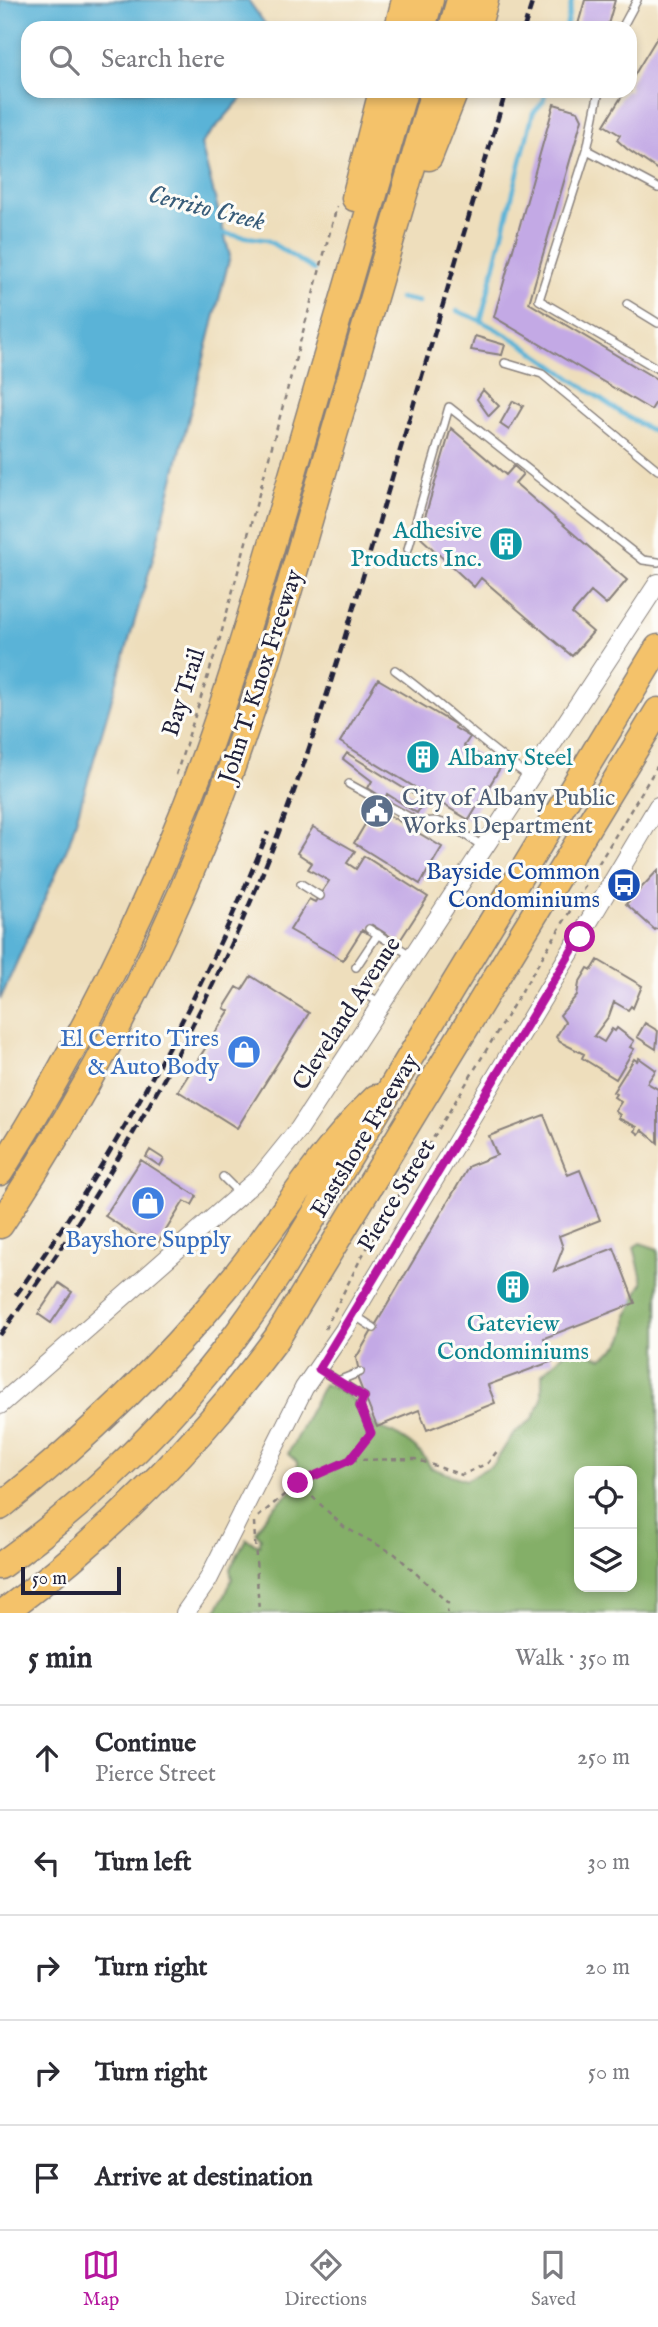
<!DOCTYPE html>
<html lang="en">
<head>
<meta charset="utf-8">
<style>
	:root { --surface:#fff; --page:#f7f7f7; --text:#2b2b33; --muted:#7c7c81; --line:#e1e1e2; --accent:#b5179e }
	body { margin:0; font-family:"IM FELL English",serif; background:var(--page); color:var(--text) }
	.controls { position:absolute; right:21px; bottom:21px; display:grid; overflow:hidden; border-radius:14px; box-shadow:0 4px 10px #0003 }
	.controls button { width:63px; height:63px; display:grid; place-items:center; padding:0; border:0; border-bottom:2px solid var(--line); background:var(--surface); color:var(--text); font:35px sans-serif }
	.scale { position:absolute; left:21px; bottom:18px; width:100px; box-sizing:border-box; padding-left:7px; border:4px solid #22223b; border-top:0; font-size:19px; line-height:24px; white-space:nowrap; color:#22223b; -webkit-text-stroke:5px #fdfcf7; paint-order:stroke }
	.stop { position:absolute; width:21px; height:21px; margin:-16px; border:5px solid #b5179e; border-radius:50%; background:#fff }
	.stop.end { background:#b5179e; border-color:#fff; box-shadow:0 2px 7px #0008 }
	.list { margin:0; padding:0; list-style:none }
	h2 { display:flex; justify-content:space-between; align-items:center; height:91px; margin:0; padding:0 28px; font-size:30px }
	h2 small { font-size:23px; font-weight:400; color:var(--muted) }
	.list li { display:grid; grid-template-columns:46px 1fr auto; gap:21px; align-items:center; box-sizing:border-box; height:105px; padding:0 28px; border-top:2px solid var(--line) }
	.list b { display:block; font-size:26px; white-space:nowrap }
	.list p { margin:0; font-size:23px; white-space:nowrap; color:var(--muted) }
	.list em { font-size:23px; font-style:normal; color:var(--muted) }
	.icon { flex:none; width:38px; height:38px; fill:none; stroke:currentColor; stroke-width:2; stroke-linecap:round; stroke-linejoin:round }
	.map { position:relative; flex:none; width:658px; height:1613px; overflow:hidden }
	.search { position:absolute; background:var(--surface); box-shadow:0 4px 10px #0003; left:21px; right:21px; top:21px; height:77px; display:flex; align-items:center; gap:18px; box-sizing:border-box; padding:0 24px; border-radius:21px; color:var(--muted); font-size:26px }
	.sheet { height:616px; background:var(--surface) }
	nav { display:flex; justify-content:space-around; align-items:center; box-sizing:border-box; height:98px; border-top:2px solid var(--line); background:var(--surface); font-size:19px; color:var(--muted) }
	nav a { display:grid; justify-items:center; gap:4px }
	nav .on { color:var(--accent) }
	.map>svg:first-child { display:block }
</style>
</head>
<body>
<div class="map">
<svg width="658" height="1613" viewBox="0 0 658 1613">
	<rect width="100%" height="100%" fill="#fdfcf7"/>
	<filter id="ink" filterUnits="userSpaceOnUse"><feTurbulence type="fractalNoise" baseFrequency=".0143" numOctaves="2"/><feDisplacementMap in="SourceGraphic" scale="14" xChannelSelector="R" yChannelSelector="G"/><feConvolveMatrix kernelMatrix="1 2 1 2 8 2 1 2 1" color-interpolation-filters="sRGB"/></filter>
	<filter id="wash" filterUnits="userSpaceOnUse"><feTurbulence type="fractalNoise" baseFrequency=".00686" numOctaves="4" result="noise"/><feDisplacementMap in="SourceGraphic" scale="28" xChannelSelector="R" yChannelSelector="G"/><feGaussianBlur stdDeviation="1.57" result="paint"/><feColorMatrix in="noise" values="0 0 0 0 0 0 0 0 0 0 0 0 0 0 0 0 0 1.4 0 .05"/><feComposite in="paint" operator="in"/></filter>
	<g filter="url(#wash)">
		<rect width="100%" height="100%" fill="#eedebc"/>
		<path fill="#84af67" stroke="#536851" stroke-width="2" fill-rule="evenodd" d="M640,1243l18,6v364h-444l10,-15 8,-19 -2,-10 16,-30 13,6 2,-7 -5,-5c8,-20 26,-32 41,-48v-23l-9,-8 36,-70c23,8 40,22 52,43 21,5 45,21 55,41l35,12 28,-16 19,-30 20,-15 9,-20v-25l28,-26 32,10c19,-11 26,-21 25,-43 9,-11 7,-22 16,-32l-9,-36zM579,1471h53v116h-53z"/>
		<path fill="#5ab3d7" stroke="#3e6a89" stroke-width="2" d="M0,0h248l20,28h-240v63h220l-47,53 29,112 -78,306 -83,282 -69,156z"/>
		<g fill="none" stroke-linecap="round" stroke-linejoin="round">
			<path stroke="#5ab3d7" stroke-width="4.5" d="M566,28l6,-28
				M220,233l47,7 47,30
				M399,298l20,4
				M457,311c74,27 131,88 201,123
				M481,320l52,-207 10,-11 3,-11"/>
		</g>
		<g id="blocks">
			<path fill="#c3a9e5" d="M585,0h30l-8,28h-30z
				M658,36v134l-31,-21 -10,-9 3,-5 -16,-10 21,-34h5v-9z
				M554,104l24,7 4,8 -53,184 129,77v19l-7,11 -157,-93z
				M475,336l30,9 -3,10 -31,-5z
				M483,390l16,16 -10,10 -12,-17z
				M513,401l10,5 -14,24 -9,-6z
				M451,428l55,47 8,-9 9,8 -8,9 112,97 -21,25 -15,-13 -19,22 21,18 -21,24 -91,-78 -7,9 -53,-49 6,-7 -5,-4z
				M378,679l78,46 -1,3 15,9 -6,9 36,22 -31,52 -129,-78z
				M347,753l77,48 -7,12 -30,-19 -2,5 -17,-11 4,-7 -29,-22z
				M387,814l55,33 -22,37 -66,-41 13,-22 11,6z
				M313,827l42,24 -8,12 9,6 8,-13 64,41 -29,45 -27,-17 -5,8 -5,-3 -19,30 -53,-30 19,-31 6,3 14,-21 -21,-12 4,-6 -15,-10z
				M658,870v58l-3,2 -29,-26z
				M598,960l44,26 -9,22 -2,-2 -3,4 -14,-8 -5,14 -15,20 10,6 8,-13 3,2 2,-3 17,13 -4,6 4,2 -18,30 -34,-21 2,-4 -24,-12 -4,-5 9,-15 -5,-7 17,-20 2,-12 9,-15 4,2z
				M251,976l58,37 -72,115 -59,-37 51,-80 -5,-3 13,-21 5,3z
				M645,1023l13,8 -2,18 -19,-12z
				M639,1058l17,12 -9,13 11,6v54l-16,-13 -3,4 -4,-3 2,-4 -19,-9 2,-3 -5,-4 6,-9 -7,-5 2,-3 -3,-2 21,-33 3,2z
				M544,1115l24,60 12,-5 20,50 -41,16 4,12 -9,23 60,-23 21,55 -91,35 9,23 -65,24 7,18 -68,27 -8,-20 -42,17 -20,-50 3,-1 -4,-18 113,-192 28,-11 -8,-19z
				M150,1150l14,9 -4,7 -14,-9z
				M141,1160l56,36 -5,9 -8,-4 -29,47 -50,-32z
				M59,1283l13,9 -21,31 -13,-9z"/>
		</g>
	</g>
	<g filter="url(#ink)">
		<use href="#blocks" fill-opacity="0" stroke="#88807c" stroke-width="2"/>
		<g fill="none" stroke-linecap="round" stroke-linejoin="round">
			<g stroke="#88807c" stroke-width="10">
				<path id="service" d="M622,28l15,-28
					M599,91l-12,59 -48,150 119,69
					M587,150l71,38
					M627,304l31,19
					M505,363l37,11 116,96
					M408,549l41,-142 194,153 15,2
					M395,670c47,34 87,75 135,107
					M349,784l69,38 18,-1 14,4 34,22
					M301,884l19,12
					M369,929l43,27
					M356,967l22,-33
					M358,990l23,13
					M223,1177l17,17
					M354,1315l20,13
					M319,1369l45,28 -4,9
					M338,1381l22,-9"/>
			</g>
			<g stroke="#88807c" stroke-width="20">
				<path id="tertiary" d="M0,1405l261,-229 38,-47 359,-546
					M185,1613l23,-33 96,-192 40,-58 314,-524"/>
			</g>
			<g stroke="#88807c" stroke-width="29">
				<path id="motorway" d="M398,28l7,-28
					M422,28l8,-28
					M452,28l8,-28
					M477,28l8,-28
					M429,157l26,-66
					M355,198l27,-107
					M0,1172c74,-117 136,-240 187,-368 40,-101 69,-206 100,-311 39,-134 78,-268 117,-402
					M0,1225c79,-119 147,-246 201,-378 49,-118 83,-240 118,-361 38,-132 76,-264 115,-395
					M0,1507c83,-66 161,-140 228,-222 51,-61 90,-132 148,-187
					M0,1566c112,-81 207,-179 281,-296l377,-622
					M3,1613c106,-78 196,-170 274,-275l381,-627"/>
			</g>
			<path stroke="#88807c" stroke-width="2.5" stroke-dasharray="5 5" stroke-linecap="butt" d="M176,775l44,-137 117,-432
				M325,1329l36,-71 297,-493
				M352,1460l63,-1 47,16 26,-12 10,-13
				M298,1483l46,44 51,27 53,49 -1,10
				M258,1517l40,-34 52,-23 21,-27 -8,-20
				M254,1522l5,91"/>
			<use href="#service" stroke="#fff" stroke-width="7"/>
			<use href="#tertiary" stroke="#fff" stroke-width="18"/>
			<use href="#motorway" stroke="#f4c26a" stroke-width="26"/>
			<path stroke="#22223b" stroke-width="4.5" stroke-dasharray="10 5" stroke-linecap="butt" d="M524,28l9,-28
				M16,1295c102,-143 186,-300 252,-463
				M0,1335c95,-130 178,-268 243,-416 58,-131 98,-267 138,-404 42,-142 83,-283 125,-424"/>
		</g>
	</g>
	<g fill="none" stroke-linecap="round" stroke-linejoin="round" filter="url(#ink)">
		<path stroke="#b5179e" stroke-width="9" d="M298,1483l52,-23 21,-27 -11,-27 4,-9 -45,-28 261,-432"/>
	</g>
	<defs>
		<g id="building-disc" transform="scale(1.75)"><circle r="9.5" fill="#0f9aa8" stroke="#fdfcf7"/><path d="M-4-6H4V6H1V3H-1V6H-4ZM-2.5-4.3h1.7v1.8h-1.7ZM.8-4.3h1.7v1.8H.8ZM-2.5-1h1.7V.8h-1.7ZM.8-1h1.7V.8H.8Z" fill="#fff"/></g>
		<g id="civic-disc" transform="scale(1.75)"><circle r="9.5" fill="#5c6f8a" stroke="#fdfcf7"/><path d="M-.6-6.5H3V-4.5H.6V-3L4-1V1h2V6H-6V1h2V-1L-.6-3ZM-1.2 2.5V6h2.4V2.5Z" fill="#fff"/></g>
		<g id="bus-disc" transform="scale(1.75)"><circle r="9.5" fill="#1a4fb4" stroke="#fdfcf7"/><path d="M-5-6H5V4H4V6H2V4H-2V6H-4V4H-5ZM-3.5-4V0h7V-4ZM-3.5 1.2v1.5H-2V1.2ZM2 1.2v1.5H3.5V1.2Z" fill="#fff"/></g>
		<g id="shop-disc" transform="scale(1.75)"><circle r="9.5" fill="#3f7fe0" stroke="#fdfcf7"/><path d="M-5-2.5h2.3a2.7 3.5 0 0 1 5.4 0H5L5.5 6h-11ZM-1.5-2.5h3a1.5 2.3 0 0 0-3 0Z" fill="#fff"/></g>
	</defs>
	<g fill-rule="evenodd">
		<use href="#building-disc" x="506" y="544"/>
		<use href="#building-disc" x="423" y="757"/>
		<use href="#civic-disc" x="377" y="811"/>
		<use href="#bus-disc" x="624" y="885"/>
		<use href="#shop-disc" x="244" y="1052"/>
		<use href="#shop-disc" x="148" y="1203"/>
		<use href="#building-disc" x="513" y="1287"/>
	</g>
	<g text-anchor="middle" stroke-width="6" stroke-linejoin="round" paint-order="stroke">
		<g font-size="24" fill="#0d838f" stroke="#fdfcf7" text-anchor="end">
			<text x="482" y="538">Adhesive<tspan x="482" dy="28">Products Inc.</tspan></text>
			<text x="448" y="765" text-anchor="start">Albany Steel</text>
			<text x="513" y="1331" text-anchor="middle">Gateview<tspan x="513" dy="28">Condominiums</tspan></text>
		</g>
		<g font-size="24" fill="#22223b" stroke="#fdfcf7">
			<text transform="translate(260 676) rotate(-72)" y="8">John T. Knox Freeway</text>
			<text transform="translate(183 692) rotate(-72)" y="8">Bay Trail</text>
			<text transform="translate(346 1013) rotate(-57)" y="8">Cleveland Avenue</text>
			<text transform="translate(364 1135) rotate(-59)" y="8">Eastshore Freeway</text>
			<text transform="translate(396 1195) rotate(-59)" y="8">Pierce Street</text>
		</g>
		<g font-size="24" fill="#4e5e75" stroke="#fdfcf7" text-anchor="start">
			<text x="402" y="805">City of Albany Public<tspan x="402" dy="28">Works Department</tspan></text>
		</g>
		<g font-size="24" fill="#164399" stroke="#fdfcf7" text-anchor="end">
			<text x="600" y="879">Bayside Common<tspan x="600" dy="28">Condominiums</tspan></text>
		</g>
		<g font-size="24" fill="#366cbe" stroke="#fdfcf7" text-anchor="end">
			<text x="219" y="1046">El Cerrito Tires<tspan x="219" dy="28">&amp; Auto Body</tspan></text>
			<text x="148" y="1247" text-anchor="middle">Bayshore Supply</text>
		</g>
		<g font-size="26" font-style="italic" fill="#385c79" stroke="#fdfcf7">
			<text transform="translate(207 207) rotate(14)" y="9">Cerrito Creek</text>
		</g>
	</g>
</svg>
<div class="controls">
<button><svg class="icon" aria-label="locate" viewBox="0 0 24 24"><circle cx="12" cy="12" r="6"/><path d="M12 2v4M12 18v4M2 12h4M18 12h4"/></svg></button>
<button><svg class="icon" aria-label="layers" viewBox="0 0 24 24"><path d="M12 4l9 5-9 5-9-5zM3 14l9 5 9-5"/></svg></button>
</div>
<div class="scale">50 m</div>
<div class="stop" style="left:580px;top:937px"></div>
<div class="stop end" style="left:298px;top:1483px"></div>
<div class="search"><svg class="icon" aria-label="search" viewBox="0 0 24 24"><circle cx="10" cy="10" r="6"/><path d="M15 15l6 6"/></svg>Search here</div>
</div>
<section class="sheet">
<h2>5 min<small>Walk · 350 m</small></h2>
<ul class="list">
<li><svg class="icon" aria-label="ahead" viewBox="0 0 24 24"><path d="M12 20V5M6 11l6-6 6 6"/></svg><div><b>Continue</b><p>Pierce Street</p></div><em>250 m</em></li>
<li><svg class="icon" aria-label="left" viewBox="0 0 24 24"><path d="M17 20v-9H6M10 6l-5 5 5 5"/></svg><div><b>Turn left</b></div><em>30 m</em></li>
<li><svg class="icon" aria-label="right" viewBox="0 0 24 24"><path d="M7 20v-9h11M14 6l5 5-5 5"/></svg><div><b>Turn right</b></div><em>20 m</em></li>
<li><svg class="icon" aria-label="right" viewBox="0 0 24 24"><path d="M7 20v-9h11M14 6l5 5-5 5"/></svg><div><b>Turn right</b></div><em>50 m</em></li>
<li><svg class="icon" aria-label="arrive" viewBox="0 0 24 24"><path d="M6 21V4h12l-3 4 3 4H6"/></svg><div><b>Arrive at destination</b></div></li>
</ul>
</section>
<nav>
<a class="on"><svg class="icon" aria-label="map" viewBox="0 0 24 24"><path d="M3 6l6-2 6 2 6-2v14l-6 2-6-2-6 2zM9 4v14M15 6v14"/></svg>Map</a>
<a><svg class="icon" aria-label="directions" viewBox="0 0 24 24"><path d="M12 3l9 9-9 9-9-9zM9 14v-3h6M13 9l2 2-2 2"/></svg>Directions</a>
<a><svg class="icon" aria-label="saved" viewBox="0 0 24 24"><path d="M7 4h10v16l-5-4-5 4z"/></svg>Saved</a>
</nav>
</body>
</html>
